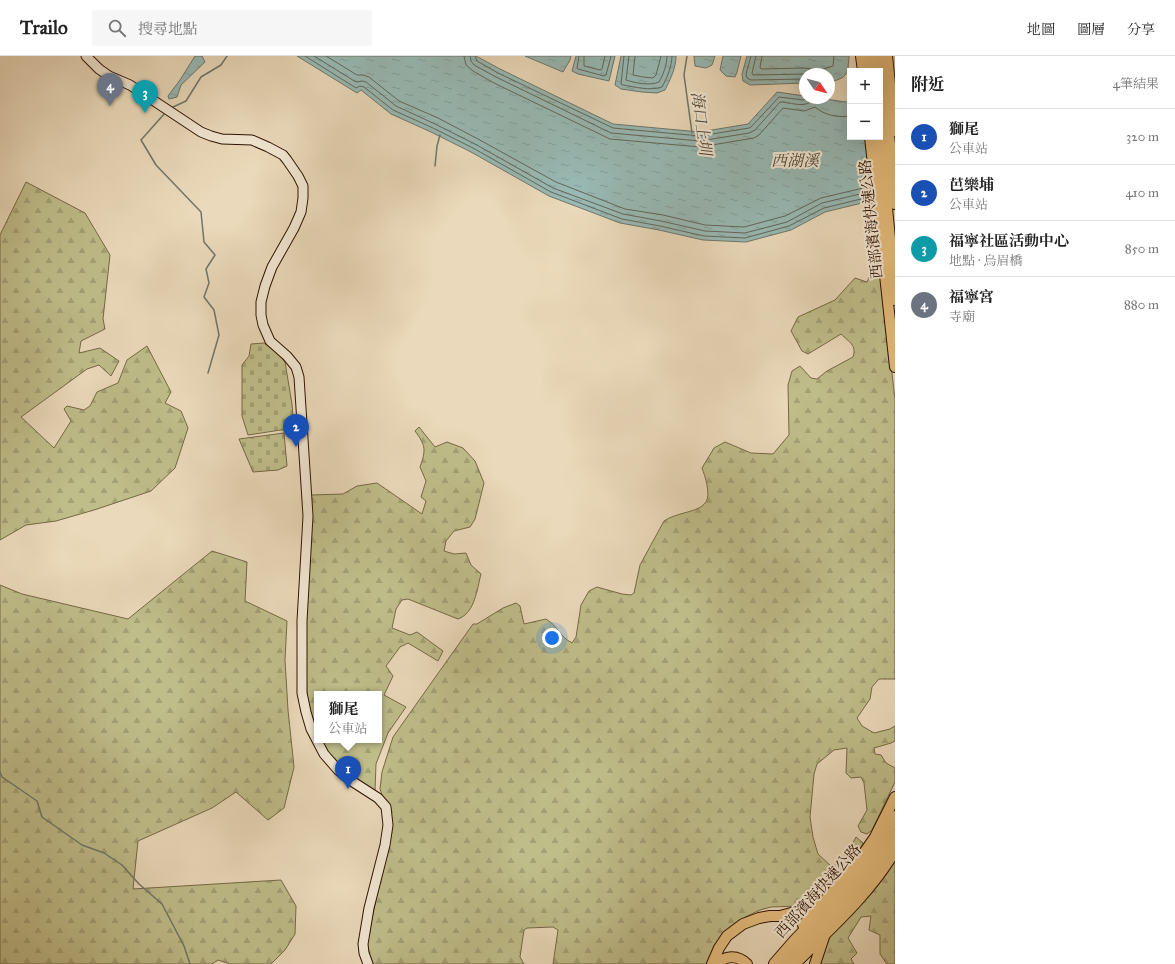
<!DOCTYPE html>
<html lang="zh-TW">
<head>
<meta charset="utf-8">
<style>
	:root { --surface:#fff; --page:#f6f6f6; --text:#222; --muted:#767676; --line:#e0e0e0; --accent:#d93025 }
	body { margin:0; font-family:"IM FELL Great Primer","Noto Serif TC",serif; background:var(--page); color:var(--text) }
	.controls { position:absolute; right:12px; top:12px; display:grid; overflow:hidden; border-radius:0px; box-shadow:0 4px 16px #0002 }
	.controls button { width:36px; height:36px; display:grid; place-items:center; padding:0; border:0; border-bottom:1px solid var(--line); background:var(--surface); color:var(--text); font:20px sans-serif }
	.compass { position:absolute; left:799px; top:12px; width:36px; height:36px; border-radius:50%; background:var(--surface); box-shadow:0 4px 16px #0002; rotate:125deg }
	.you { position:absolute; left:552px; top:582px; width:14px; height:14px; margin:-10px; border:3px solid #fff; border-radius:50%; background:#1a73e8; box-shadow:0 0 0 6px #1a73e833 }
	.badge { display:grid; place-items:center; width:26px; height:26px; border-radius:50%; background:var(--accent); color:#fff; font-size:13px; font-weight:700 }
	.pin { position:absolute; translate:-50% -33px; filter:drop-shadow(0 1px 2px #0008) }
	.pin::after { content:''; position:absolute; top:21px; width:14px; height:12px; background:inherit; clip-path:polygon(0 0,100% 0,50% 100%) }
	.popup { position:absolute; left:314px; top:635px; width:68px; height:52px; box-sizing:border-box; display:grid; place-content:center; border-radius:0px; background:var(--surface); filter:drop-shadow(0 1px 3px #0005); font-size:13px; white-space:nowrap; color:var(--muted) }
	.popup b { font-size:15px; color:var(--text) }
	.popup::after { content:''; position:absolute; left:50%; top:100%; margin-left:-8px; border:8px solid transparent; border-top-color:var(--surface) }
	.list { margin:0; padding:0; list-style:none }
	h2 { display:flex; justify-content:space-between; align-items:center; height:52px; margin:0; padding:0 16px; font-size:17px }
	h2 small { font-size:13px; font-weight:400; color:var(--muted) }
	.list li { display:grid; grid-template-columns:26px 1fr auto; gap:12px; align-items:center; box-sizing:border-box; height:56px; padding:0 16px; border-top:1px solid var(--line) }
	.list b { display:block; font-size:15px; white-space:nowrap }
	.list p { margin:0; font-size:13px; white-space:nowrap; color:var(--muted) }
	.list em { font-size:13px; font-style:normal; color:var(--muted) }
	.icon { flex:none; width:22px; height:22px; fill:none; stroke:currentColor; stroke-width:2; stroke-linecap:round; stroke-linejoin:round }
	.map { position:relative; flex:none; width:895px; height:908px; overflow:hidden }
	header { display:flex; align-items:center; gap:24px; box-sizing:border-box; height:56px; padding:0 20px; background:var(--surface); border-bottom:1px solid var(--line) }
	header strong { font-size:19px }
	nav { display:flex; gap:22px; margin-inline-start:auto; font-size:14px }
	.search { width:280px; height:36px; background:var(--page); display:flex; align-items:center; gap:10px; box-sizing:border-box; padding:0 14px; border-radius:0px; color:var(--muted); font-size:15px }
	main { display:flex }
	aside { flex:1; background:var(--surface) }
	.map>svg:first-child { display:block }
</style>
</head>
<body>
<header>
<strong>Trailo</strong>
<div class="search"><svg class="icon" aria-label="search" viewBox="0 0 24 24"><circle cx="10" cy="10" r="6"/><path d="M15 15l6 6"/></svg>搜尋地點</div>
<nav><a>地圖</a><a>圖層</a><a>分享</a></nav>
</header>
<main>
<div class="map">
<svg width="895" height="908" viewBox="0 0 895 908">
	<defs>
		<pattern id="forest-firs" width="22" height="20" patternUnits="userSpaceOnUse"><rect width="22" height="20" fill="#bfbd8a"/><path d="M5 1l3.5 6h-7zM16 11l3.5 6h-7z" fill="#a4a175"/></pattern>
		<pattern id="cemetery-stones" width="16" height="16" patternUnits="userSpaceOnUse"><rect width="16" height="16" fill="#bfbd8a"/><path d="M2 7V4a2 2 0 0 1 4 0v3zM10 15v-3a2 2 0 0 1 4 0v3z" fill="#a4a175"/></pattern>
		<pattern id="water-ripples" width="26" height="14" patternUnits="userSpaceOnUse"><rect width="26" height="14" fill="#98b9b4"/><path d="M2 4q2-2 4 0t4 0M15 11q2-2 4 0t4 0" fill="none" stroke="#839e99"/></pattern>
	</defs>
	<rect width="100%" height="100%" fill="#ead9ba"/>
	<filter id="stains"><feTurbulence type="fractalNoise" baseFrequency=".005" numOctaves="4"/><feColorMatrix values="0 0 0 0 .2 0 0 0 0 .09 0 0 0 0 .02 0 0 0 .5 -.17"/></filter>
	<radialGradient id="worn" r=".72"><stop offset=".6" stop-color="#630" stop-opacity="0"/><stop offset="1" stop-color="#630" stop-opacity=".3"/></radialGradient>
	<path fill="url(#forest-firs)" stroke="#766845" d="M26,126l59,31 25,42 -7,64 2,10 -24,12 -2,12 21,-5 19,13 -8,15 -12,-11 -12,4 -66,48 33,31 17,-27 -7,-12 3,-3 17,4 6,-4 7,-14 21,-9 9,-23 20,-14 24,46 -6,11 16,8 7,17 -13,40 -24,23 -57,19 -38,11 -30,4 -26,15v-305z
		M875,182l5,15 1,29 14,117v280h-16l-7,8 -2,12 -13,19 5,8 12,7 16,-4 5,-3v15l-4,2 -17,5 1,6 6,1 5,8 9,5v14l-23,48 -5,4 -6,-2 -3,-6 9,-16 -3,-27 -3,-6 -10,1 -5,-5 1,-25 -13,2 -17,14 -3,10 -4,43 3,20 5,17 14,13 15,-13 9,-17 7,6 -1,3 -36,46 -8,6 -19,8 -28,1 -11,3 -19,9 -14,11 -19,34h-155l5,-34 -5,-3 -26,1 -3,2 -4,27 4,7h-154l-4,-18 3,-13 22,-104 1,-5 -12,-35 2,-17 11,-35 80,-113h4l26,-16 13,-5 4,3 4,18 22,-5c13,8 13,17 26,24l4,-6 5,-32 8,-14 8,-4 25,7 9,1 3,-2 6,-28 24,-44c6,-4 13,-6 20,-8 7,-2 17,-4 22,-11 5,-8 -1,-26 -4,-34l12,-20 11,-6 26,11 22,1 16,-19 -1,-50 4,-14 8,-5 11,12 6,1 10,-8 26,-14c4,-12 -4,-15 -12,-23l-33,20 -6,-3 -11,-20 7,-14 37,-17 20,-22 12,4 5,-11v-27z
		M419,371l16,20 12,-5 16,6 12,13 9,22 -9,36 -5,8 -16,4 -8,10 -2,10 10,3 12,-1 5,12 10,9c-4,15 -6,39 -23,45l-50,-20 -6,1 -6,9 -4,19 18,7 7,-3 26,19 -5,10 -30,-18 -8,4 -14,19 7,10 -9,19 22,12 -18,26 -12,31 -1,27 -30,-13 -26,-38h60v-46h-62v38l-10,-31 -2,-91 6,-115 32,-1 14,-8 20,-3 45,31 4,-13 -5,-4 5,-16 -6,-14c6,-17 6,-21 -5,-36z
		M212,495l35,11 -2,39 42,20 -2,39 3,50 6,57 -10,41 -16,12 -32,-28 -24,16 -74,33 -5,48 148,-9 15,26 -1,28 -10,16 -14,14h-41l-12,-4 -6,4h-212v-379l22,9 106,25z
		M895,801v107h-8l-7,-10v-19l-11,-5 2,-14 -10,1 -13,21 9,15 -6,6 3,5h-35l8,-22 10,-18z"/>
	<path fill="url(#cemetery-stones)" stroke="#766845" d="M264,287l13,10 8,9 7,42 2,24 -46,7 -6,-19v-51l7,-9 2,-12z
		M284,377l3,33 -9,4 -25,2 -14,-33z"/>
	<path fill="url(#water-ripples)" stroke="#6e766c" d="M195,0h7l3,6 -24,23 -4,12 -8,2 -1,-3 12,-16z
		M297,0h179l24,13 113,55 87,8 48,-8 29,-32 28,4v2h13l28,4 4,-1v36h30v-44l15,-3v110l-33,3 -37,9 -34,18 -45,12 -43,-2 -44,-10 -39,-7 -71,-27 -78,-44 -40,-20 -40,-18 -30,-24 -4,3z
		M525,0h46l-1,4 -7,12z
		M576,0h39l-6,25 -31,-7 -6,-3z
		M621,0h55c0,12 -6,24 -11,34l-8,3 -15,-1 -21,-3 -6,-4z
		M694,0h21l-3,9 -6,3 -11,-2z
		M723,0h18l-4,16 -2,5 -9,-1 -6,-6z
		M747,0h102c-1,18 -1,22 -20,26v-8h-24v9l-55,2 -7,-4 -1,-7z"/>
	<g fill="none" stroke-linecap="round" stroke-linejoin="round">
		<path stroke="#63665a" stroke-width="1" d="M305,0l51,32 4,-2 4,1 29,23 40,18 40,20 78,44 71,27 38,7 44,10 41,2 44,-12 35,-18 37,-9 10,-1
			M314,0l42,26 6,-1 4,1 30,24 39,18 40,20 78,44 70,26 38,7 44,10 40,2 42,-11 35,-19 38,-9 10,-1
			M326,0l31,19h6l6,2 30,24 39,17 40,21 78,43 69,27 38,6 42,10 39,2 41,-11 36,-18 38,-9 10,-2
			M464,0l2,9 7,6 21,12 116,56 90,8 54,-9 5,-3 24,-27 21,3 11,-4c9,8 23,11 35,9
			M470,0l1,5 3,4 22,12 115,56 89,8 49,-8 6,-3 25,-28c11,0 27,8 34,-4
			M475,0l2,5 21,12 115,55 87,8 49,-8 2,-1 28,-30 25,3 4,-2
			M579,0l-2,12 1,1 26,7 2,-1 5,-19
			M584,0v10l16,4 2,-1 3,-13
			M624,0l-3,28 2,1c12,2 27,6 39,2 5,-9 10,-21 10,-31
			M629,0l-3,24c9,3 24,6 33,2 4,-7 8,-17 8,-26
			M635,0l-2,19 10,2 10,1 3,-3 5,-19
			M751,0l-5,18 1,4 4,2 54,-1
			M756,0l-4,17 1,2 53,-1
			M762,0l-2,11 1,2 43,-1 7,1 6,4 6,-4 10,-3 1,-10"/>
		<path stroke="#6e766c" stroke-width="1.5" d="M687,0l-3,19 8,58
			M171,52l15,-7 15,-24 20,-12 6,-9
			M165,57l-24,27 15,25 45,47 3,30 11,13 -9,14 3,14 -5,14 10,13 5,25 -11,38
			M435,110l2,-20 3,-11
			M0,716l2,5 35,24 5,16 40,28 22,8 18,12 17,19 23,20 22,42 6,18"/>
		<g stroke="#2e1200" stroke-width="11">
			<path id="secondary" d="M86,0l13,13 10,7 21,9 71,47 10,4 11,3 30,1 16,7 15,8 4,5 11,16 5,10v12l-2,14 -7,16 -22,39 -7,19 -4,16v13l2,10 7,16 17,15 9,11 3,10 9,139 -6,105v72l4,19 5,17 13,25 14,16 12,10 28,18 8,9 2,18 -3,20 -16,63 -6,36 1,9 4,11"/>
		</g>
		<g stroke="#2e1200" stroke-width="12">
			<path id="primary" d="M861,0l2,15
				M887,0l8,75
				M870,81l25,230
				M803,869l51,-58 21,-30 20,-40
				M712,908l7,-16 8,-12 16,-12 16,-6 11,-2h10l41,-11
				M716,908c9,-8 21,-10 31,0
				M795,908c36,-36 74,-69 100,-113
				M815,908l9,-27"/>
		</g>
		<g stroke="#2e1200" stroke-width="14">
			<path id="highway" d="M871,0l1,15
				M880,0l15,147
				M879,81l16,162
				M775,908l20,-23 59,-61 24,-33 17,-30
				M787,908l48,-53 25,-23 35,-52"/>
		</g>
		<use href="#secondary" stroke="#f1e6d2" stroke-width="9"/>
		<use href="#primary" stroke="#e5bc7d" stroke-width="10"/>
		<use href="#highway" stroke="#e5bc7d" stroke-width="12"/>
	</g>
	<g text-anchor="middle" stroke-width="4" stroke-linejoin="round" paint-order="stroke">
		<g font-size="15" fill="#2e1200" stroke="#f1e6d2">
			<text transform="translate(871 163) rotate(-96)" y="5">西部濱海快速公路</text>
			<text transform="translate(818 835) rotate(-48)" y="5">西部濱海快速公路</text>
		</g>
		<g font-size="16" font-style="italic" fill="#534c3f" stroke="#f1e6d2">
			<text transform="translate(702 67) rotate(82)" y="6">海口上圳</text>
			<text x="795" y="110">西湖溪</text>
		</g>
	</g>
	<rect width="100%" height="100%" filter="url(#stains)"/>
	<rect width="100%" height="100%" fill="url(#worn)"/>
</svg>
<div class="controls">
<button>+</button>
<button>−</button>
</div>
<svg class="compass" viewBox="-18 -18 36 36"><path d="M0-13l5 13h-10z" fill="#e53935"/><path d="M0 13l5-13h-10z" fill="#767676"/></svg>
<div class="you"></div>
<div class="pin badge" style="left:348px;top:733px;background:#1a4fb4">1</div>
<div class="popup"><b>獅尾</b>公車站</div>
<div class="pin badge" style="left:296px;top:391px;background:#1a4fb4">2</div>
<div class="pin badge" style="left:145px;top:57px;background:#0f9aa8">3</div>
<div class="pin badge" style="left:110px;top:50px;background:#6b7280">4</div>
</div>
<aside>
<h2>附近<small>4筆結果</small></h2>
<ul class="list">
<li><span class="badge" style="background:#1a4fb4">1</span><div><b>獅尾</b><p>公車站</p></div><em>320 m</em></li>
<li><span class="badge" style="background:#1a4fb4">2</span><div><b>芭樂埔</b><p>公車站</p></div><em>410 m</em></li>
<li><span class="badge" style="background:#0f9aa8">3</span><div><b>福寧社區活動中心</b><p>地點 · 烏眉橋</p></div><em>850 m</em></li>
<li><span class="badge" style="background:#6b7280">4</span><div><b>福寧宮</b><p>寺廟</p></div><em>880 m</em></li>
</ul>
</aside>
</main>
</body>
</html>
